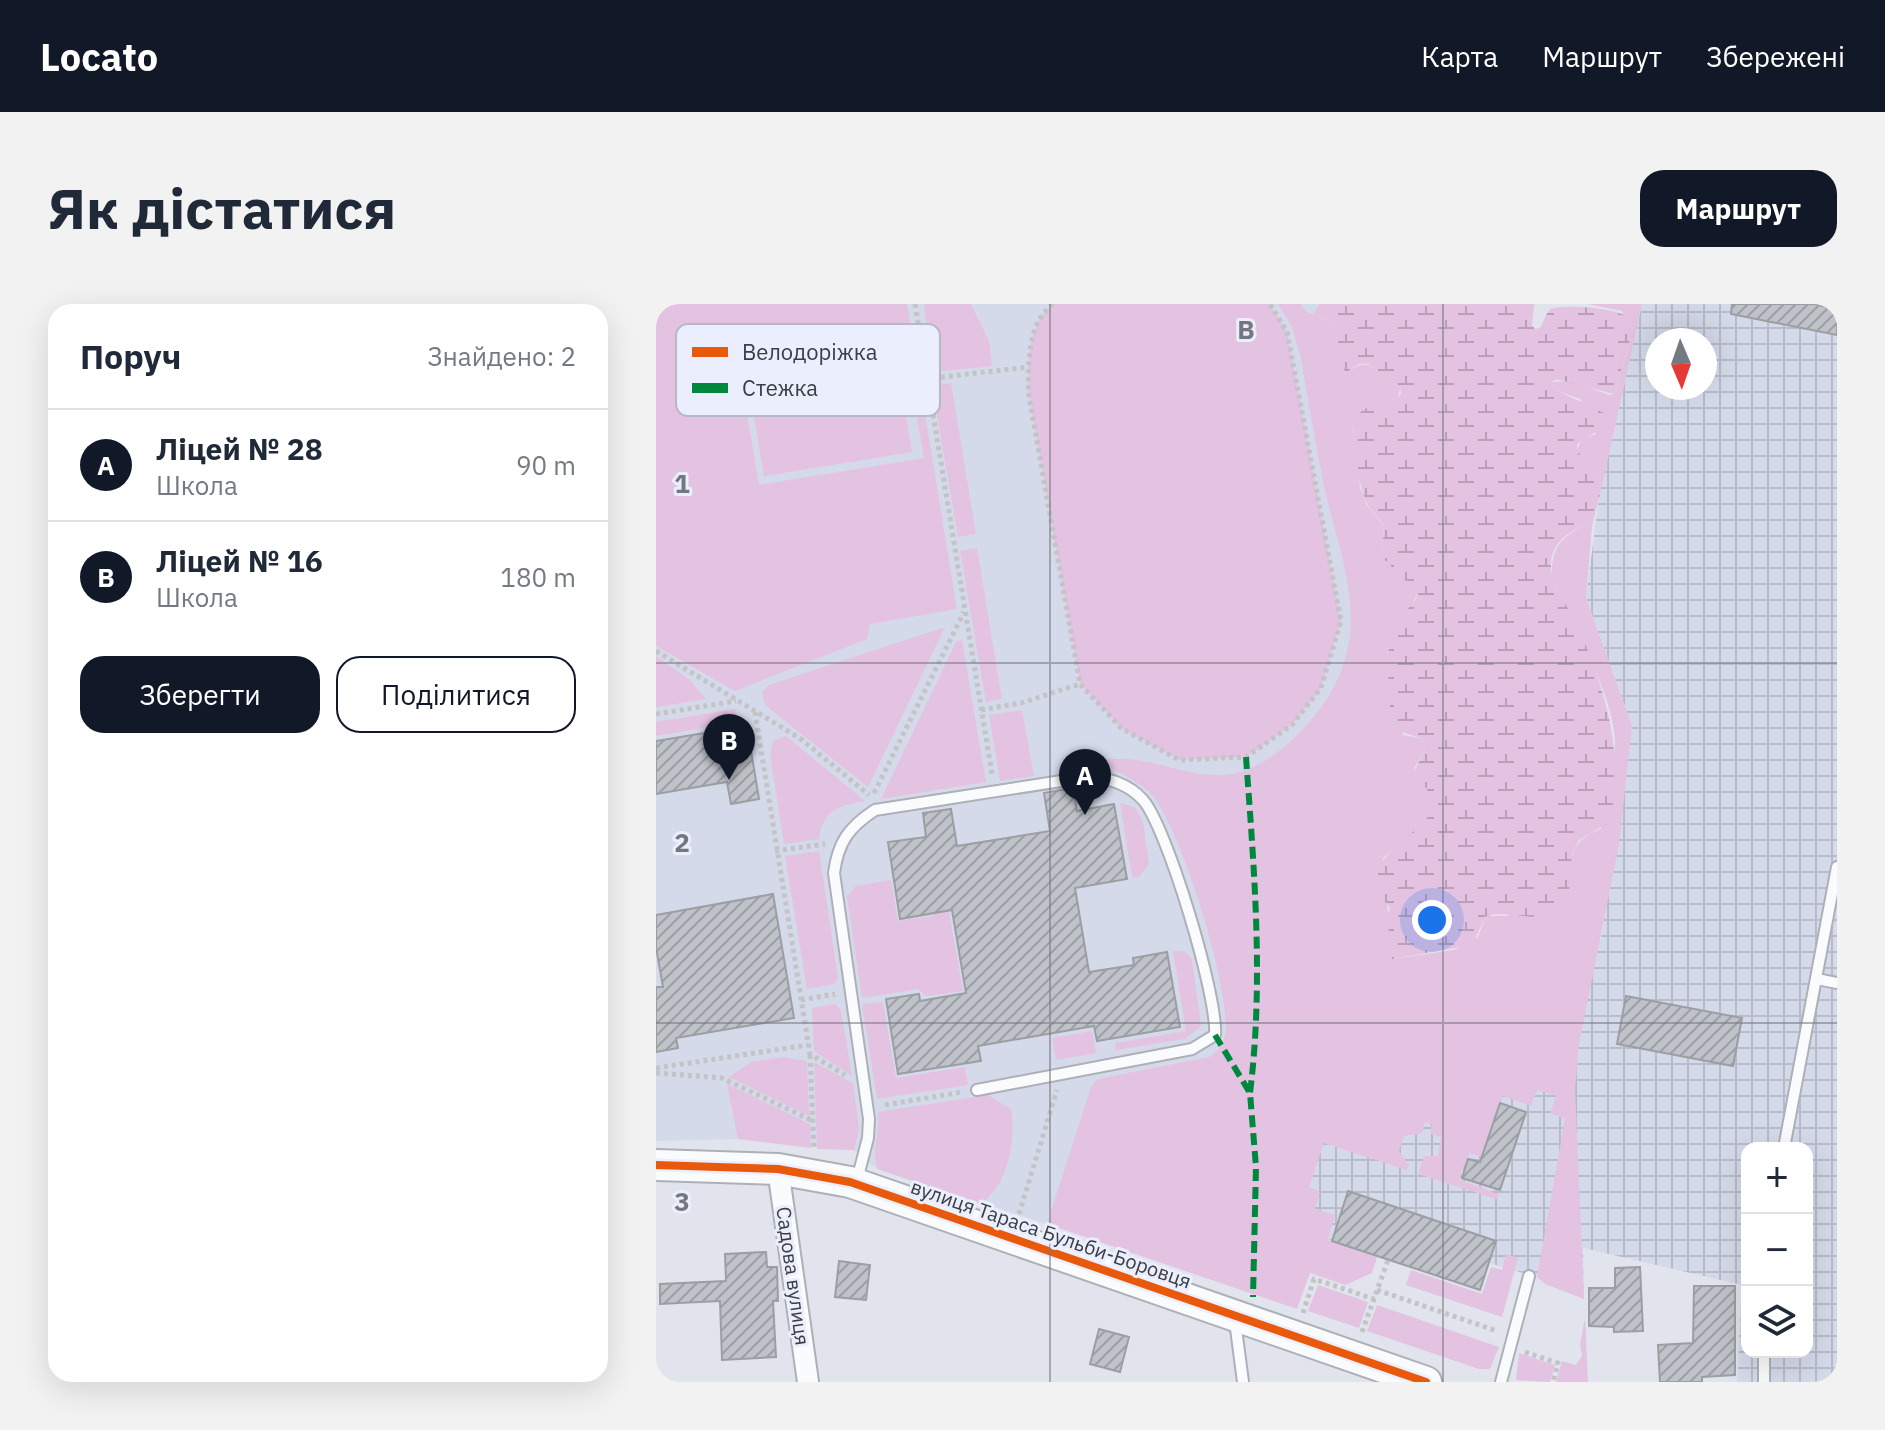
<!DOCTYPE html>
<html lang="uk">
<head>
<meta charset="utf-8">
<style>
	:root { --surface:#fff; --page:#f2f2f3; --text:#1f2937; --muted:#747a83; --line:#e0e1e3; --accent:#111827 }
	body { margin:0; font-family:"IBM Plex Sans",sans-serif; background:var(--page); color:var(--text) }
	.controls { position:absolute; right:24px; bottom:24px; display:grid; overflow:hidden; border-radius:16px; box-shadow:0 8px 32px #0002 }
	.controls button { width:72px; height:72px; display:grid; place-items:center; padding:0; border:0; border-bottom:2px solid var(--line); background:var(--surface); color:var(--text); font:40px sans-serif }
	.compass { position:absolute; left:989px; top:24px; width:72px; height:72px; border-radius:50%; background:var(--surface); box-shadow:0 8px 32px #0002; rotate:178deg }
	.you { position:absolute; left:776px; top:616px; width:28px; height:28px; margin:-20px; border:6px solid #fff; border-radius:50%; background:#1a73e8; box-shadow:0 0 0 12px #1a73e833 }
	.badge { display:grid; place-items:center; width:52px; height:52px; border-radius:50%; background:var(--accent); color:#fff; font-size:26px; font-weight:700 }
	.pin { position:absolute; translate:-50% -66px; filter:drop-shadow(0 2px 4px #0008) }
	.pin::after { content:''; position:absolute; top:42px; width:28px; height:24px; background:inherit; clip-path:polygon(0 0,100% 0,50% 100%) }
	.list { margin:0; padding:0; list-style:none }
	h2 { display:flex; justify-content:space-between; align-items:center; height:104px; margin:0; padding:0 32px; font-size:34px }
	h2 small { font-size:26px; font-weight:400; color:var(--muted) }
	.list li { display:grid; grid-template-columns:52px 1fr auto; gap:24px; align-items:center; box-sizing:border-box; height:112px; padding:0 32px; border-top:2px solid var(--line) }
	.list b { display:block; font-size:30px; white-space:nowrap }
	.list p { margin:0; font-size:26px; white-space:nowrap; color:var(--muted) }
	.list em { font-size:26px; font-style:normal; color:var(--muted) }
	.actions { display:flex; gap:16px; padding:24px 32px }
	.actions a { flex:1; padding:18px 0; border:2px solid var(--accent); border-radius:24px; text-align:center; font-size:28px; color:var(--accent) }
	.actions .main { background:var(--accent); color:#fff }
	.icon { flex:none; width:44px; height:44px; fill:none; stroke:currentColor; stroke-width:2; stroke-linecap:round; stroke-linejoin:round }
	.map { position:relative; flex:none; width:1181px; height:1078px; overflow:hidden; border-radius:24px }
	header { display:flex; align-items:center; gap:48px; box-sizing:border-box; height:112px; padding:0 40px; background:var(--accent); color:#fff }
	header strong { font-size:38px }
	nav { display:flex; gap:44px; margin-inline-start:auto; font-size:28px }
	.intro { display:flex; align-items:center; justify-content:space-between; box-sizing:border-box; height:192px; padding:0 48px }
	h1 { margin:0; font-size:56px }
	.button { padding:20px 36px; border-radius:24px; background:var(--accent); color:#fff; font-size:28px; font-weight:700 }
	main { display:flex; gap:48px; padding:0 48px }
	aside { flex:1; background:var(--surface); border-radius:24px; box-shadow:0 8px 32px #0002 }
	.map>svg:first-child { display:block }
</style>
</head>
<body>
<header>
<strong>Locato</strong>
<nav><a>Карта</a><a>Маршрут</a><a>Збережені</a></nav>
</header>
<div class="intro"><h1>Як дістатися</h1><a class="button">Маршрут</a></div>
<main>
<aside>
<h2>Поруч<small>Знайдено: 2</small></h2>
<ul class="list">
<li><span class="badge">A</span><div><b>Ліцей № 28</b><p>Школа</p></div><em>90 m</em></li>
<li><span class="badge">B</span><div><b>Ліцей № 16</b><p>Школа</p></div><em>180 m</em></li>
</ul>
<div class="actions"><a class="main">Зберегти</a><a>Поділитися</a></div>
</aside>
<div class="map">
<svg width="1181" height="1078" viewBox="0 0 1181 1078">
	<defs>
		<pattern id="industrial-grid" width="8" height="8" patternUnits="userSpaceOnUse" patternTransform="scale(2)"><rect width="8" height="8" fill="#d5daea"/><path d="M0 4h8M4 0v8" fill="none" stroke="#b8bcca"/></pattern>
		<pattern id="wetland-marsh" width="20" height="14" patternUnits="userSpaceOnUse" patternTransform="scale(2)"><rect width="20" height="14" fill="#e4c2e1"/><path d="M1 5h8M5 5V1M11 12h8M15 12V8" fill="none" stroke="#ba9fb8"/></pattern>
		<pattern id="building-hatch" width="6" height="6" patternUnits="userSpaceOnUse" patternTransform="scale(2)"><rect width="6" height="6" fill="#bfc3c9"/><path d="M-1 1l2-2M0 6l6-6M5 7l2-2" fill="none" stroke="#9ca0a5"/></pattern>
	</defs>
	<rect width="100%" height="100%" fill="#e1e4ec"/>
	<path fill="#d5daea" d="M98,0h563l64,352 2,322 -336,246 -169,-54 -24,-20 -116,-11 -82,2v-743z"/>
	<path fill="url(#industrial-grid)" fill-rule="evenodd" d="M986,0h195v1078h-100l5,-97 -159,-37 1,43 -95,-28 -9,27 -188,-63 40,-128 269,-160 31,-213 -46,-128 13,-101zM1001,36h48v48h-48zM1091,844h60v204h-60z"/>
	<path fill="#e4c2e1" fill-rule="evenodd" d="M0,0h251l50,305 -87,15 -3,15 -132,52 -79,-45zM252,64l16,90 -165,27 -15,-89z
		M268,0h47l18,37 3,25 -60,6z
		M397,0h217l17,28 54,289 -20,67 -29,37 -46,32 -67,3 -58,-32 -41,-44 -52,-293c1,-30 -1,-67 25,-87z
		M622,0h22l7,8 26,9 12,53c30,-24 29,4 55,14l-2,10 -24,7 -21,23 7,60 7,17 17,21 -2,30 36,37 -30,56 15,86 20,4 2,11 -11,18c2,11 8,11 13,21 18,30 -26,53 -44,69l9,101 62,-9 24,-13 8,-21h21l63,-47c2,-22 10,-32 31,-40 5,-28 13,-57 14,-85 1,-45 -44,-124 -63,-166 -1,-30 8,-40 34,-54l6,2 -6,72 46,128 -13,118 -40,200 -4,44 9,211 -39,-15 -8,-7 28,-158 -15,-6 6,-17 -19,-6 -6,16 -28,-10 -22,61 -12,-4 -10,26 41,16 -4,4 -78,-25 6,-18h14l3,-19 -11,-4 2,-9 -7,-2 -3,11 -18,3 -5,15 10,14 -2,5 -83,-27 -15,44 11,5 -5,17 20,6 -7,25 49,17 -5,16 -27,12 -35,-12 -13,36 -250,-85 44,-137 7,-8 111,-22c11,-6 17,-17 17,-30 -1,-53 -41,-183 -70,-227 -14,-21 -44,-26 -51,-40 44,-8 86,23 131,13 23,-5 45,-22 61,-38 25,-24 44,-53 51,-88 11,-51 -13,-111 -24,-161 -9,-44 -16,-88 -24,-132l-9,-29z
		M932,0h54l-40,182 -25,-36 5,-11 14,-5 -16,-35 -22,-8 -6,-9 19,-1 38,14 5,-1 17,-56 -9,-27z
		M243,71l13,77 -148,24 -13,-77z
		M295,79l25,151 -18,3 -26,-151z
		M321,244l25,151 -16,3 -26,-151z
		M289,323l-77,160 -103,-82 -3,-12 7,-8z
		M306,336l24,142 -105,17 75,-157z
		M0,352l34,24 16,19 -50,8z
		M79,405l3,13 -82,14v-14z
		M366,406l12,66 -34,5 -11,-66z
		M130,432l79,65c-27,5 -42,9 -46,38l-35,5 -14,-89 3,-14z
		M464,499l15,4 8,15 6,42 -10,13h-7z
		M163,547l19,127 -4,6 -27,5 -22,-133z
		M235,576l7,41 35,-5 -1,-8 16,-3 15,86 -37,5 -8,-7 -56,9 -15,-102 9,-10z
		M517,647h12l7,8 9,67 -16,13 -69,11 -1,-7 71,-12z
		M227,698l13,76 69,-11 3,18 -91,14 -15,-95z
		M179,700l6,7 11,65 -38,-25 -2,-43z
		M436,727l4,22 -40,7 -4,-22z
		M127,753l24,4 2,55 -80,-39 22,-15z
		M158,758l39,21 6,46 -5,21 -37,-1z
		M71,780l83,40 1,24 -73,-9z
		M332,791l23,14c6,31 -4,79 -31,95l-102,-35c-8,-17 3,-38 0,-57z
		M850,950l12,4 -16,59 -96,-32 5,-15 71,24 9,-27 11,3z
		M662,981l50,17 -9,26 -51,-17z
		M721,1001l122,42 -9,22h-11l-112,-38z
		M929,1014l3,64h-32l6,-21 14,4 6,-9 -2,-11z
		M863,1049l36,12 -5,17 -34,-2z"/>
	<path fill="url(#wetland-marsh)" d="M663,0h215l-2,22 4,3 5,-2c2,-5 5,-13 9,-18 13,-5 68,-2 81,10v18l-17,57 -58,-15 -4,3 6,9 46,22 1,13 -28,18v6l25,36 -10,40 -6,-2c-18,9 -33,17 -35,39 -1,24 17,41 26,62 28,63 48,128 33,197l-31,18 -7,14 -4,51c-26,23 -53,4 -82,11l-14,29 -80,14 -5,-44 3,-6c-1,-4 -5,-7 -7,-10 -24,-39 29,-59 46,-84l-2,-26 -14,-16 12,-23 -2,-11 -30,-10c-4,-21 -8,-82 -1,-102 5,-14 23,-19 26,-34l-36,-36 2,-31c-5,-9 -14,-16 -18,-25 -7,-14 -19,-74 -8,-86 9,-11 28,-13 40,-17l3,-5 -1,-5c-27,-11 -27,-40 -55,-14l-12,-53 -19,-7z"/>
	<path fill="url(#building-hatch)" stroke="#9b9ea3" stroke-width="2" d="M1076,0h82l23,5v26l-106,-21z
		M91,422l12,73 -28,5 -4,-22 -71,12v-53z
		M417,484l4,23 37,-7 13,75 -52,9 14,84 45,-7 -1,-7 34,-6 13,75 -83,14 -3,-15 -116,20 3,15 -83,13 -12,-75 33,-5 1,7 46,-8 -14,-83 -52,9 -12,-77 38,-5 -3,-24 28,-4 6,37 93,-15 -6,-38z
		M117,590l21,124 -118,20 2,10 -22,4v-65h7l-7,-40v-32z
		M970,692l116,22 -9,48 -116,-22z
		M844,799l26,9 -26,78 -38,-12 6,-19 12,3z
		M692,887l148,50 -16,49 -148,-49z
		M110,948l1,15h10l1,34h-5l3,56 -54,3 -2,-59 -60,3v-20l66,-3 -1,-27z
		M183,957l31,4 -4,35 -31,-3z
		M984,963l3,64 -29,1v-5l-25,-1v-38h26v-20z
		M1038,982h41v89l-33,2v5h-42l-2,-37 35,-2z
		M443,1025l30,8 -9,35 -30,-8z"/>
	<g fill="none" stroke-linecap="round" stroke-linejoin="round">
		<g stroke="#aeb0b7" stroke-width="14">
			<path id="lane" d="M1161,675l20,4
				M1128,844l53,-281
				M201,876l11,-42 1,-19 -35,-246c4,-31 15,-46 41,-63l212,-33c20,0 42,7 56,23 24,27 75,197 72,235l-23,14 -215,41
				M579,1017l8,61
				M1108,1048v30
				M845,1078l28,-106"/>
		</g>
		<g stroke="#aeb0b7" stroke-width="24">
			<path id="street" d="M122,865l30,213"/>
		</g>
		<g stroke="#aeb0b7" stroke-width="34">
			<path id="secondary" d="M0,861l122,4 72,13 576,200"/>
		</g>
		<path stroke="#c3c4c6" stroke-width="5" stroke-dasharray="4 4" stroke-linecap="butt" d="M259,0l77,470
			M397,0c-26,20 -24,57 -25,87l52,293 41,44 58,32 67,-3 46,-32 29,-37 20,-67 -54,-289 -17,-28
			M269,75l104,-12
			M0,347l145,88 68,56
			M325,406l40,-7 59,-19
			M99,408l55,342 35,21
			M0,410l80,-13
			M218,489l90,-181
			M119,547l50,-7
			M145,696l34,-6
			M154,751l4,94
			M0,764l152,-23
			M0,769l66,5 91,43
			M229,801l77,-13
			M363,910l38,-124
			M721,986l120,41
			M647,1009l11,-34 60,20
			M706,1028l26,-72
			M869,1048l33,11 -5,19"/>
		<use href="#lane" stroke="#fafbfc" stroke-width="10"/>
		<use href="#street" stroke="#fafbfc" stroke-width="20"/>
		<use href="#secondary" stroke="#fafbfc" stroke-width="30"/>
		<path stroke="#00873e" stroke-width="6" stroke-dasharray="12 6" stroke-linecap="butt" d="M590,453c8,112 18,224 4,336
			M559,731l35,58 6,74 -3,130"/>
		<g stroke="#eaeefd" stroke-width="13">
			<path id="cycleway" d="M0,861l122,4 72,13 576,200"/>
		</g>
		<use href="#cycleway" stroke="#e8590c" stroke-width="8"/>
	</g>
	<path fill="none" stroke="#75777e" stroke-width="2" stroke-opacity="0.55" d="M394,0v1078M787,0v1078M0,359h1181M0,719h1181"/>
	<g text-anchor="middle" stroke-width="6" stroke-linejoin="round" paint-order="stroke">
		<g font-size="20" fill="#3b3d42" stroke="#eaeefd">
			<text transform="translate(395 930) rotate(19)" y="7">вулиця Тараса Бульби-Боровця</text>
			<text transform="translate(137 972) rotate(82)" y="7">Садова вулиця</text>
		</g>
	</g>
	<rect x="20" y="20" width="264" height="92" rx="12" fill="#eaeefd" stroke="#b6b9c5" stroke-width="2"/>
	<rect x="36" y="43" width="36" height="10" fill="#e8590c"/>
	<rect x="36" y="79" width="36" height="10" fill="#00873e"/>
	<g font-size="22" fill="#3b3d42">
		<text x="86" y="56">Велодоріжка</text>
		<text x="86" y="92">Стежка</text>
	</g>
	<g font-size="26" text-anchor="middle" font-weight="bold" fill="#75777e" stroke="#eaeefd" stroke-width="6" stroke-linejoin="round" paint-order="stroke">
		<text x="590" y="35">B</text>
		<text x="26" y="189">1</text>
		<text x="26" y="548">2</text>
		<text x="26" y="907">3</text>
	</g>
</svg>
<div class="controls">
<button>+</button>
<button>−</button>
<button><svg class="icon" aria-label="layers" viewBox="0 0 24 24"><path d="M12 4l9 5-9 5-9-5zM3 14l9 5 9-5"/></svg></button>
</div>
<svg class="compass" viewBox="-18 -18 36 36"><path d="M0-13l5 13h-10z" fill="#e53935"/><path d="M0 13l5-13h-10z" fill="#747a83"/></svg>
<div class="you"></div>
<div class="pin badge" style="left:429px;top:511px">A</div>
<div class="pin badge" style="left:73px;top:476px">B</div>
</div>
</main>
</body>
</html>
